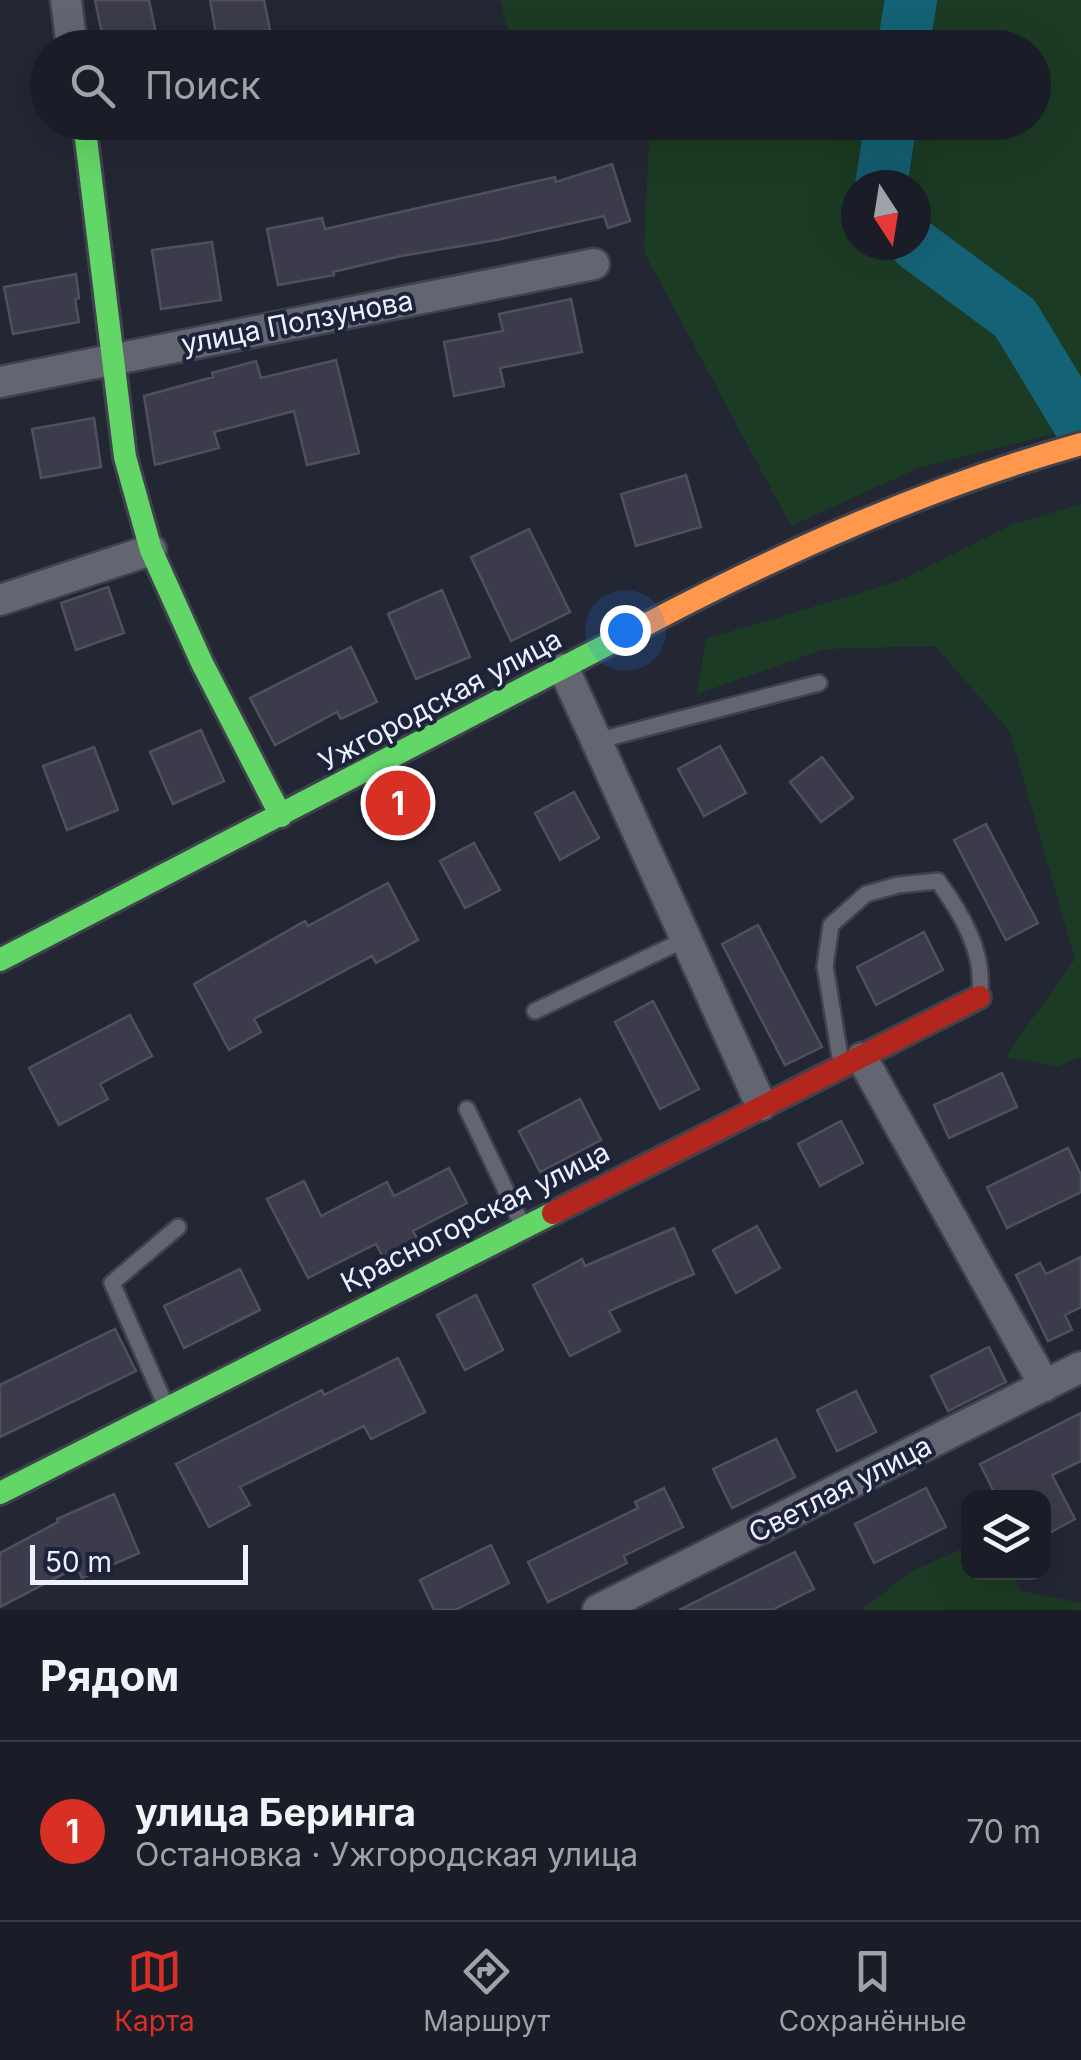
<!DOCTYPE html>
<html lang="ru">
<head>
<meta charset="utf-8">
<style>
	:root { --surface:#1a1d27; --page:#272a33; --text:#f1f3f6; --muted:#9fa2a7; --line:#383b44; --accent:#d93025 }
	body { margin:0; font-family:Inter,sans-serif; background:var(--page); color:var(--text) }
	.controls { position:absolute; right:30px; bottom:30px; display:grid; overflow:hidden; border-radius:20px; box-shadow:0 10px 40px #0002 }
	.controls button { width:90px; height:90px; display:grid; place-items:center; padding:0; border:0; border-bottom:2px solid var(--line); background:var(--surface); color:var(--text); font:50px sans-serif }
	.compass { position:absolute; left:841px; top:170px; width:90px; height:90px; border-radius:50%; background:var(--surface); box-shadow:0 10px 40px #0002; rotate:168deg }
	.scale { position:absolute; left:30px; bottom:25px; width:218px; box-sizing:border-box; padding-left:10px; border:5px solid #edf1fe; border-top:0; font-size:28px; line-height:35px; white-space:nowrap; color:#edf1fe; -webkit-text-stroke:8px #1d233a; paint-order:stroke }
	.you { position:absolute; left:625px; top:630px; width:35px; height:35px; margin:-25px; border:8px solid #fff; border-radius:50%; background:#1a73e8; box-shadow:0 0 0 15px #1a73e833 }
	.badge { display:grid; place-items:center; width:65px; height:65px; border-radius:50%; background:var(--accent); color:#fff; font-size:32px; font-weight:700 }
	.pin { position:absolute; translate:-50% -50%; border:5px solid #fff; box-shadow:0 2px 10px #0006 }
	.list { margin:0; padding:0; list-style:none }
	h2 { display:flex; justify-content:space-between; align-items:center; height:130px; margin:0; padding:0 40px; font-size:42px }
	h2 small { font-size:32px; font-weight:400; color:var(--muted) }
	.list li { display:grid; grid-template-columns:65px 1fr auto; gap:30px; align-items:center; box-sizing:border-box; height:180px; padding:0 40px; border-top:2px solid var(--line) }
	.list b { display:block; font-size:38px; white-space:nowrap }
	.list p { margin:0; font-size:32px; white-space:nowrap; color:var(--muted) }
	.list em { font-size:32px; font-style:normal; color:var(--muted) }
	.icon { flex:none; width:55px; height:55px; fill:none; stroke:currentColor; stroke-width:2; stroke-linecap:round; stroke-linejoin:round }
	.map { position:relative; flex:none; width:1081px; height:1610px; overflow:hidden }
	.search { position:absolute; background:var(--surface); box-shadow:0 10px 40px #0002; left:30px; right:30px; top:30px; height:110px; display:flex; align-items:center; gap:25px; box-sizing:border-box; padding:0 35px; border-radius:55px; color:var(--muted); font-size:38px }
	.sheet { height:310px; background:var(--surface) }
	nav { display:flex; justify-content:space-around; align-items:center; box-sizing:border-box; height:140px; border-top:2px solid var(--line); background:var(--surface); font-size:28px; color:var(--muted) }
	nav a { display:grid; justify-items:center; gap:5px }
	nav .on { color:var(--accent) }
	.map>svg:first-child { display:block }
</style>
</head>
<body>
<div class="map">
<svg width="1081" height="1610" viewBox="0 0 1081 1610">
	<rect width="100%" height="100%" fill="#232734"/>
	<path fill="#1c3b24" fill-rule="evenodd" d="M500,0h581v427l-163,41 -127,58 -147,-274 5,-115 -33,-14 418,-1v-74l-521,-1zM856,185h60v60h-60z
		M1081,504v553l-23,9 -53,-9 70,-98 -65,-227 -75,-86 -110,3 -128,45 9,-55 193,-58 112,-56z
		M968,1546v26l45,1 8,18 60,12v7h-220l51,-39z"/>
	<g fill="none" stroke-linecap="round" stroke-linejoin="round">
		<path stroke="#146275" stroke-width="52" d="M903,48l8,-48
			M881,185l10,-63
			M916,245l99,73 66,109"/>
	</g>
	<path fill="#3c3b4b" stroke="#4f505b" stroke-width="2.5" d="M95,0h54l9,43 -19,5h-34z
		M210,0h54l6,30 -53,9z
		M612,164l18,57 -22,7 -4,-12 -107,24 -96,16 -68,16 1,3 -56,10 -11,-56 55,-11 3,11 230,-52 1,5z
		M212,242l9,58 -60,9 -9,-59z
		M76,274l3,24 -4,1 4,23 -66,12 -9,-47z
		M571,299l11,53 -82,16 4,18 -50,10 -10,-54 59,-11 -4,-17z
		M336,360l23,93 -52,12 -13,-54 -80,21 5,16 -64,17 -11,-69 69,-19 -1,-4 44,-12 5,17z
		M94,418l7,49 -60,11 -9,-49z
		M686,475l15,52 -65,19 -15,-52z
		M529,529l41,83 -59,29 -40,-84z
		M108,587l16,46 -48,17 -15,-47z
		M442,590l28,67 -54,22 -28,-65z
		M351,647l26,55 -36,17 -4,-7 -62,33 -25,-47z
		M201,730l23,51 -51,23 -23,-52z
		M720,746l26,47 -42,23 -26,-47z
		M94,747l24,63 -51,20 -24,-64z
		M822,757l31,41 -32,24 -31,-40z
		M574,792l25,46 -39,22 -25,-47z
		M986,824l52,99 -32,17 -52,-100z
		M474,843l26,47 -35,18 -25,-47z
		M388,883l30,57 -42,23 -4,-7 -118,63 7,13 -32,18 -35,-66 111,-63 3,5z
		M758,925l64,122 -37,18 -63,-121z
		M924,932l19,38 -67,35 -19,-38z
		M653,1001l46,88 -39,20 -45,-87z
		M130,1015l22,41 -52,28 8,15 -49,26 -30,-57z
		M1002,1073l15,34 -68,31 -15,-33z
		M580,1099l21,41 -61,32 -21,-41z
		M841,1121l22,42 -43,23 -22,-42z
		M1068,1148l13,27v17l-74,36 -20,-41z
		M449,1168l18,35 -54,28 10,18 -35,18 -12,-23 -68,34 -41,-79 37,-18 17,35 66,-34 7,14z
		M757,1226l23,42 -44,25 -23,-43z
		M674,1228l20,46 -85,37 11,20 -50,25 -37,-71 49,-26 3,7z
		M1081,1257v50l-16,8 7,15 -24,11 -32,-66 24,-12 6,11z
		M240,1269l20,41 -76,38 -20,-42z
		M476,1295l27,55 -38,20 -28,-55z
		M115,1329l21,42 -136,66v-52z
		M989,1347l17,35 -58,29 -17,-35z
		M398,1358l27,54 -54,27 -7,-13 -124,61 10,18 -41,22 -33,-63 146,-74 2,5z
		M856,1391l20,41 -39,19 -20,-41z
		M1081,1413v48l-29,14 23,44 -31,17v-38h-47l-17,-34z
		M776,1439l19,38 -63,31 -19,-39z
		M664,1488l19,39 -59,29 3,7 -79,39 -20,-40 110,-54 -3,-6z
		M926,1488l20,39 -72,36 -19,-39z
		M114,1494l25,59 -57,25 -5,-11 -77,40v-54l58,-31 -1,-3z
		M491,1545l18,38 -54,27h-21l-14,-30z
		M795,1552l19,37 -42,21h-93z"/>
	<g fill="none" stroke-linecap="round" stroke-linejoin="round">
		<g stroke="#3f424c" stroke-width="20">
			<path id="lane" d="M596,741l223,-58
				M535,1011l151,-72
				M841,1063l-16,-97 6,-41 35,-31 32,-9 40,-4c23,32 46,70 42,110
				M467,1109l54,113
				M165,1404l-53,-121 66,-56"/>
		</g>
		<g stroke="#3f424c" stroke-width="35">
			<path id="street" d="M66,0l6,48
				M0,382l594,-118
				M0,600l151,-50
				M564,669l197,436
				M862,1058l183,328
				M598,1610l483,-243"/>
		</g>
		<g stroke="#3f424c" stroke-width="28">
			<path id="fast" d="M84,122l41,335 26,93 51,113 79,153
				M0,960l649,-337
				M0,1493l553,-280"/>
		</g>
		<g stroke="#3f424c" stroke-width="28">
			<path id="slow" d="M649,623c139,-73 280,-136 432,-179"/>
		</g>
		<g stroke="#3f424c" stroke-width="28">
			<path id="jam" d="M553,1213l426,-216"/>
		</g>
		<use href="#lane" stroke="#636670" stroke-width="15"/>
		<use href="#street" stroke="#636670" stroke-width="30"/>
		<use href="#fast" stroke="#63d668" stroke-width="22"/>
		<use href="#slow" stroke="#ff974d" stroke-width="22"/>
		<use href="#jam" stroke="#b3261e" stroke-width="22"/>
	</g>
	<g text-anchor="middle" stroke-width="8" stroke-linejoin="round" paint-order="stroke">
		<g font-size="28" fill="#edf1fe" stroke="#1d233a">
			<text transform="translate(297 322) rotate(-11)" y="10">улица Ползунова</text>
			<text transform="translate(440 700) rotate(-28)" y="10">Ужгородская улица</text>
			<text transform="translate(475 1217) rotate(-27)" y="10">Красногорская улица</text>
			<text transform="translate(840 1489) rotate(-27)" y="10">Светлая улица</text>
		</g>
	</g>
</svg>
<div class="controls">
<button><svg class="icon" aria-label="layers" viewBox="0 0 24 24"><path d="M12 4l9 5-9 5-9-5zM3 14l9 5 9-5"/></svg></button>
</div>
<svg class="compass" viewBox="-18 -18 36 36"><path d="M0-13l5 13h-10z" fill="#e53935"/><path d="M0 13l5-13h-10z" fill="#9fa2a7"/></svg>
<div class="scale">50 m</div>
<div class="you"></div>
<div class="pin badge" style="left:398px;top:803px">1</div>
<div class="search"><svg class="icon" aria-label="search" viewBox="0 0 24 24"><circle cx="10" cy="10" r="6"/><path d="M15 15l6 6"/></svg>Поиск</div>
</div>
<section class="sheet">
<h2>Рядом<small></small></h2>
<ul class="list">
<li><span class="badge">1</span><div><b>улица Беринга</b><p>Остановка · Ужгородская улица</p></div><em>70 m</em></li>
</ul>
</section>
<nav>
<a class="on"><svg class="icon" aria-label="map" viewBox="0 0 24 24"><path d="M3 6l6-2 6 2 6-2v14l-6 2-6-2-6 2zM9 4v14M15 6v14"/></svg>Карта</a>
<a><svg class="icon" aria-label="directions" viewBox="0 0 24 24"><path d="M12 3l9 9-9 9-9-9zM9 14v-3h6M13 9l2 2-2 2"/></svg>Маршрут</a>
<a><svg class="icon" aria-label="saved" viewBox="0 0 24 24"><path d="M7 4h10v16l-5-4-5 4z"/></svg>Сохранённые</a>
</nav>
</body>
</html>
